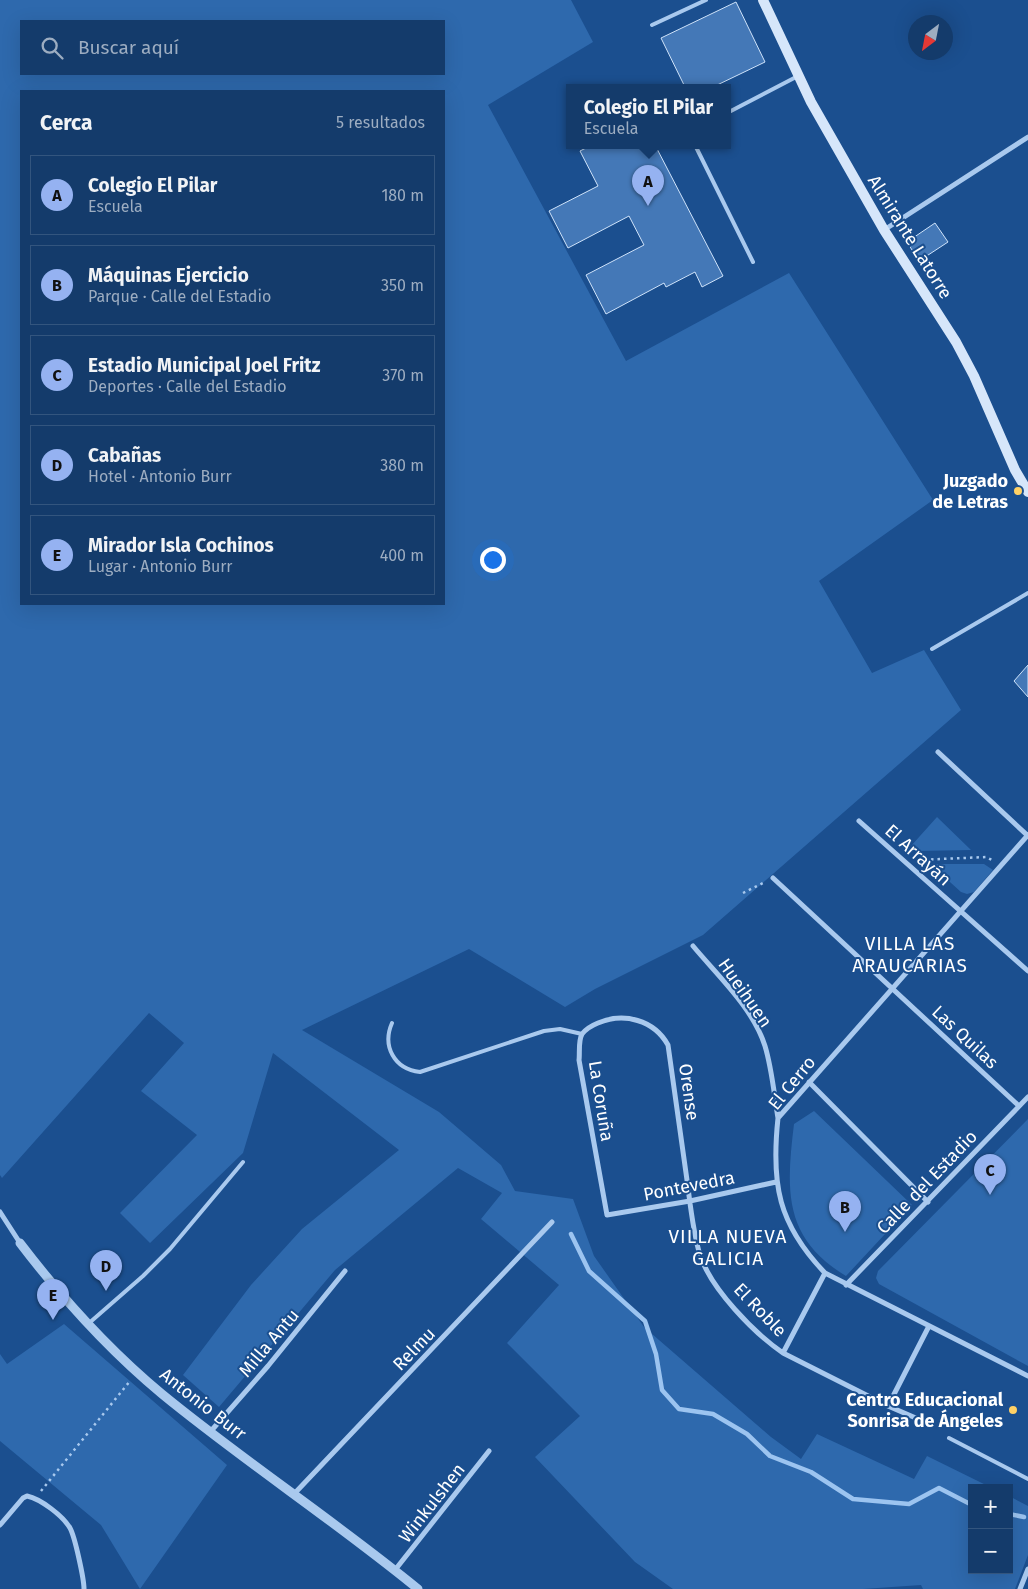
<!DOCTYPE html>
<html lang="es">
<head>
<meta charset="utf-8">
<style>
	:root { --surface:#143b6b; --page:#214673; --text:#f1f3f6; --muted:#9dadc1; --line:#33557e; --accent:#95b2f1 }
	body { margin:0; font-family:"Fira Sans",sans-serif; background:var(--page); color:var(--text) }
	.controls { position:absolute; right:15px; bottom:15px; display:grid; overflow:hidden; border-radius:0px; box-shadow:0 5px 20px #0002 }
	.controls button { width:45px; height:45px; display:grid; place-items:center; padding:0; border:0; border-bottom:1px solid var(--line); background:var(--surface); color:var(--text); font:25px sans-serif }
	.compass { position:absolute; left:908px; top:15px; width:45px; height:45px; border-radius:50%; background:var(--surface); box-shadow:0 5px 20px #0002; rotate:212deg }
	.you { position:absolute; left:492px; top:559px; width:18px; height:18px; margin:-12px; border:4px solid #fff; border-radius:50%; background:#1a73e8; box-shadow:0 0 0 8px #1a73e833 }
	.badge { display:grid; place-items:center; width:32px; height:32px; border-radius:50%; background:var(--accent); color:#111; font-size:16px; font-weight:700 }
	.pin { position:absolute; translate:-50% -41px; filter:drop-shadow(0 1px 2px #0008) }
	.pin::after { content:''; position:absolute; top:26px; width:18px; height:15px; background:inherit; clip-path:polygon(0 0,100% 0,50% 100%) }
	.popup { position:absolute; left:566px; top:84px; width:165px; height:65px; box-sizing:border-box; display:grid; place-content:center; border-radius:0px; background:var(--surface); filter:drop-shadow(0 1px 4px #0005); font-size:16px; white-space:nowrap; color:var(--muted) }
	.popup b { font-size:19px; color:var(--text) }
	.popup::after { content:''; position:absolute; left:50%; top:100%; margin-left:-10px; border:10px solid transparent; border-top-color:var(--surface) }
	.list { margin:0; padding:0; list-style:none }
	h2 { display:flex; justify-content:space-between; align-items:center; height:65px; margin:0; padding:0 20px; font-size:21px }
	h2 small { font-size:16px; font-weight:400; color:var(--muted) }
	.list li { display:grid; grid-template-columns:32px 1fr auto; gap:15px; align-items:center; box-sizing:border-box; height:80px; margin:0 10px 10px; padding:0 10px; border:1px solid var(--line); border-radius:0px }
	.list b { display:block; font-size:19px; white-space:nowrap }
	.list p { margin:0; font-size:16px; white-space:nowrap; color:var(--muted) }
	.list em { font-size:16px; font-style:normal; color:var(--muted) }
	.icon { flex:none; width:28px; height:28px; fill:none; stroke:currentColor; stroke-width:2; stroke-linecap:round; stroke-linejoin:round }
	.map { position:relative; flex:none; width:1028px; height:1589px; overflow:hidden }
	.search { position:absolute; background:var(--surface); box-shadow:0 5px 20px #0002; left:20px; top:20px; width:425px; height:55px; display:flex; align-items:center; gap:12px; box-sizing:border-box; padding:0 18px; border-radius:0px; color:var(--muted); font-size:19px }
	.panel { position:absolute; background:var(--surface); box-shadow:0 5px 20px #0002; left:20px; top:90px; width:425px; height:515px; border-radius:0px }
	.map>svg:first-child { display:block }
</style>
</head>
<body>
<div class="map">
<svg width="1028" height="1589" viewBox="0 0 1028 1589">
	<rect width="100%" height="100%" fill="#1b4f8f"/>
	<path fill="#2e69ad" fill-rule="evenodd" d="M0,0h571l22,42 -105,63 138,256 163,-88 144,227 -114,81 53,92 52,-23 37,60 -258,225 -108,54 -30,18 -96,-58 -167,81 137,82 62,53 14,26 58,8 21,57 50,71 127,110 30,22 16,-25 97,45 13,-23 65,32h-20v82h37v-74l19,10v49l-13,34h-92l-2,-4 -58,4h-190l-38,-27 -100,-105 45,-41 -73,-73 52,-58 -78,-66 21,-26 -44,-25 -123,102 -116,137 -36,-32 68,-90 51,-56 97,-79 -126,-97 -30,100 -93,90 -30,-30 77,-78 -56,-44 43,-48 -35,-30 -147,165 -2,-3zM21,21h423v53h-423zM21,91h423v513h-423z
		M937,817l34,33 -55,1 -5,-5z
		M930,864h54l9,6 -19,22 -7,2 -6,-2z
		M814,1111l98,94 -66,71c-63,-38 -60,-86 -52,-152z
		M1028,1119v247l-149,-82 -3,-6 2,-7z
		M64,1324l163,141 -87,124 -39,-64 -101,-84v-87l7,10z"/>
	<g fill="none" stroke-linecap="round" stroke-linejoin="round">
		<path stroke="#9cc4f0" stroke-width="4.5" d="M571,1234l18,37 56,50 11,33 6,36 17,19 34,5 34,20 23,22 41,16 42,27 56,5 30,-16 33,17
			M1009,1514l15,3"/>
	</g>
	<path fill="#4478b7" stroke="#cfe3fa" d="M736,2l29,60 -52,25h-28l-24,-49z
		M592,145h63l68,131 -21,11 -7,-15 -29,15 -2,-4 -58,31 -20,-39 58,-30 -15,-29 -61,32 -19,-37 49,-25 -18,-35z
		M935,223l13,19 -29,19 -12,-19z
		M1028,665v32l-14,-16z"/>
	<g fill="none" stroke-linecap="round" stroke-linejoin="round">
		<path stroke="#a9c9ee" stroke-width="2.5" stroke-dasharray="2.5 4" stroke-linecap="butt" d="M918,860l68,-3 8,4
			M743,893l22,-11
			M41,1491l89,-110"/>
		<path stroke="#a9c9ee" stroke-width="4" d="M652,25l54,-25
			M727,113l71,-37
			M695,145l58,117
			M932,649l96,-56
			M392,1023c-10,23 2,46 28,49l124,-41 16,-2 22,5
			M88,1324l55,-48 27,-27 73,-87
			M949,1438l79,41"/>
		<path stroke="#a9c9ee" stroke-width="5" d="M884,230l144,-93
			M938,752l90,84
			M859,821l169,150
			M1028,835l-250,283c-7,66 0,106 47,155l203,103
			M773,878l246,228
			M693,946c25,30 60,62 72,100 7,23 9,48 13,72
			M809,1082l119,120
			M776,1182l-86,19 -83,14 -28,-155c1,-7 -1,-19 3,-26 4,-5 11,-9 16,-11 26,-11 56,-3 70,22 6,43 12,85 18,128 4,27 6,56 14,82 11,34 54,78 83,98l105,53 44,19
			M0,1212l20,31
			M846,1285l182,-188
			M783,1353l42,-80
			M888,1406l41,-80
			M211,1431l57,-65 77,-95
			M294,1494l258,-272
			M0,1525l23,-27 4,-2c14,3 36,20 43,32 5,9 14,51 14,61
			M395,1570l94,-119
			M1020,1589l8,-20"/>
		<path stroke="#a9c9ee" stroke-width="9" d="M20,1243c42,55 89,107 142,151 83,68 173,127 256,195"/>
		<path stroke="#d6e6fa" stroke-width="10" d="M763,0l48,102 73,128 72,112 18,34 41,94 13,22"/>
	</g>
	<g fill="#ffd166" stroke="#1b4f8f" stroke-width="2">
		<circle cx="1018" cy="491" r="5"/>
		<circle cx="1013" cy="1410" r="5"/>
	</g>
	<g text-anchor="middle" stroke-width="4" stroke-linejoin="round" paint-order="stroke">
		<g font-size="18" fill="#fff" stroke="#1b4f8f">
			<text transform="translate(910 237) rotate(58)" y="6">Almirante Latorre</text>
			<text transform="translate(918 855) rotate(42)" y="6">El Arrayán</text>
			<text transform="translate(745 993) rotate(55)" y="6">Hueihuen</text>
			<text transform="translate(965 1037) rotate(43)" y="6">Las Quilas</text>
			<text transform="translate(792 1083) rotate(-51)" y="6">El Cerro</text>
			<text transform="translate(689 1092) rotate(82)" y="6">Orense</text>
			<text transform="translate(601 1101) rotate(81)" y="6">La Coruña</text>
			<text transform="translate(927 1182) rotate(-46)" y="6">Calle del Estadio</text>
			<text transform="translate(689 1186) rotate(-11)" y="6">Pontevedra</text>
			<text transform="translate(760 1310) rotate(46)" y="6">El Roble</text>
			<text transform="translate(269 1343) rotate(-50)" y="6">Milla Antu</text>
			<text transform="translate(414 1349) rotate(-46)" y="6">Relmu</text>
			<text transform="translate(203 1404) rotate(38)" y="6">Antonio Burr</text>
			<text transform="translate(432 1503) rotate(-52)" y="6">Winkulshen</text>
		</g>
		<g font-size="18" font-weight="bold" fill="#fff" stroke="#1b4f8f" text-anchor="end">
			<text x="1008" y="487">Juzgado<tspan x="1008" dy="21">de Letras</tspan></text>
			<text x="1003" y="1406">Centro Educacional<tspan x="1003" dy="21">Sonrisa de Ángeles</tspan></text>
		</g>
		<g font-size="19" letter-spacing="1" fill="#fff" stroke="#1b4f8f">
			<text x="910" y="950">VILLA LAS<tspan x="910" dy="22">ARAUCARIAS</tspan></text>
			<text x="728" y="1243">VILLA NUEVA<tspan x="728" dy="22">GALICIA</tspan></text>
		</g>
	</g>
</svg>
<div class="controls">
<button>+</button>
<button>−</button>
</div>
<svg class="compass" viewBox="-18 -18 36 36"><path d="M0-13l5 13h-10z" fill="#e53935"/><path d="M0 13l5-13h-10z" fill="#9dadc1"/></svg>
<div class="you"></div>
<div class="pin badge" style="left:648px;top:206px">A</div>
<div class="popup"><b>Colegio El Pilar</b>Escuela</div>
<div class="pin badge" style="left:845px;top:1232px">B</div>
<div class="pin badge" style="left:990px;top:1195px">C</div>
<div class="pin badge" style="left:106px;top:1291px">D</div>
<div class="pin badge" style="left:53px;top:1320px">E</div>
<div class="search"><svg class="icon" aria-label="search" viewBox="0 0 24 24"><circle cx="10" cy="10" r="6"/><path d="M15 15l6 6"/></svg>Buscar aquí</div>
<section class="panel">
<h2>Cerca<small>5 resultados</small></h2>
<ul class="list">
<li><span class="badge">A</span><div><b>Colegio El Pilar</b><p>Escuela</p></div><em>180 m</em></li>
<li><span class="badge">B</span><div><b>Máquinas Ejercicio</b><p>Parque · Calle del Estadio</p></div><em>350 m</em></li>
<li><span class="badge">C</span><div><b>Estadio Municipal Joel Fritz</b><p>Deportes · Calle del Estadio</p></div><em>370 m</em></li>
<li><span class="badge">D</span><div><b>Cabañas</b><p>Hotel · Antonio Burr</p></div><em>380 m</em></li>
<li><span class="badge">E</span><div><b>Mirador Isla Cochinos</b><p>Lugar · Antonio Burr</p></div><em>400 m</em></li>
</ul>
</section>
</div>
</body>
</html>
